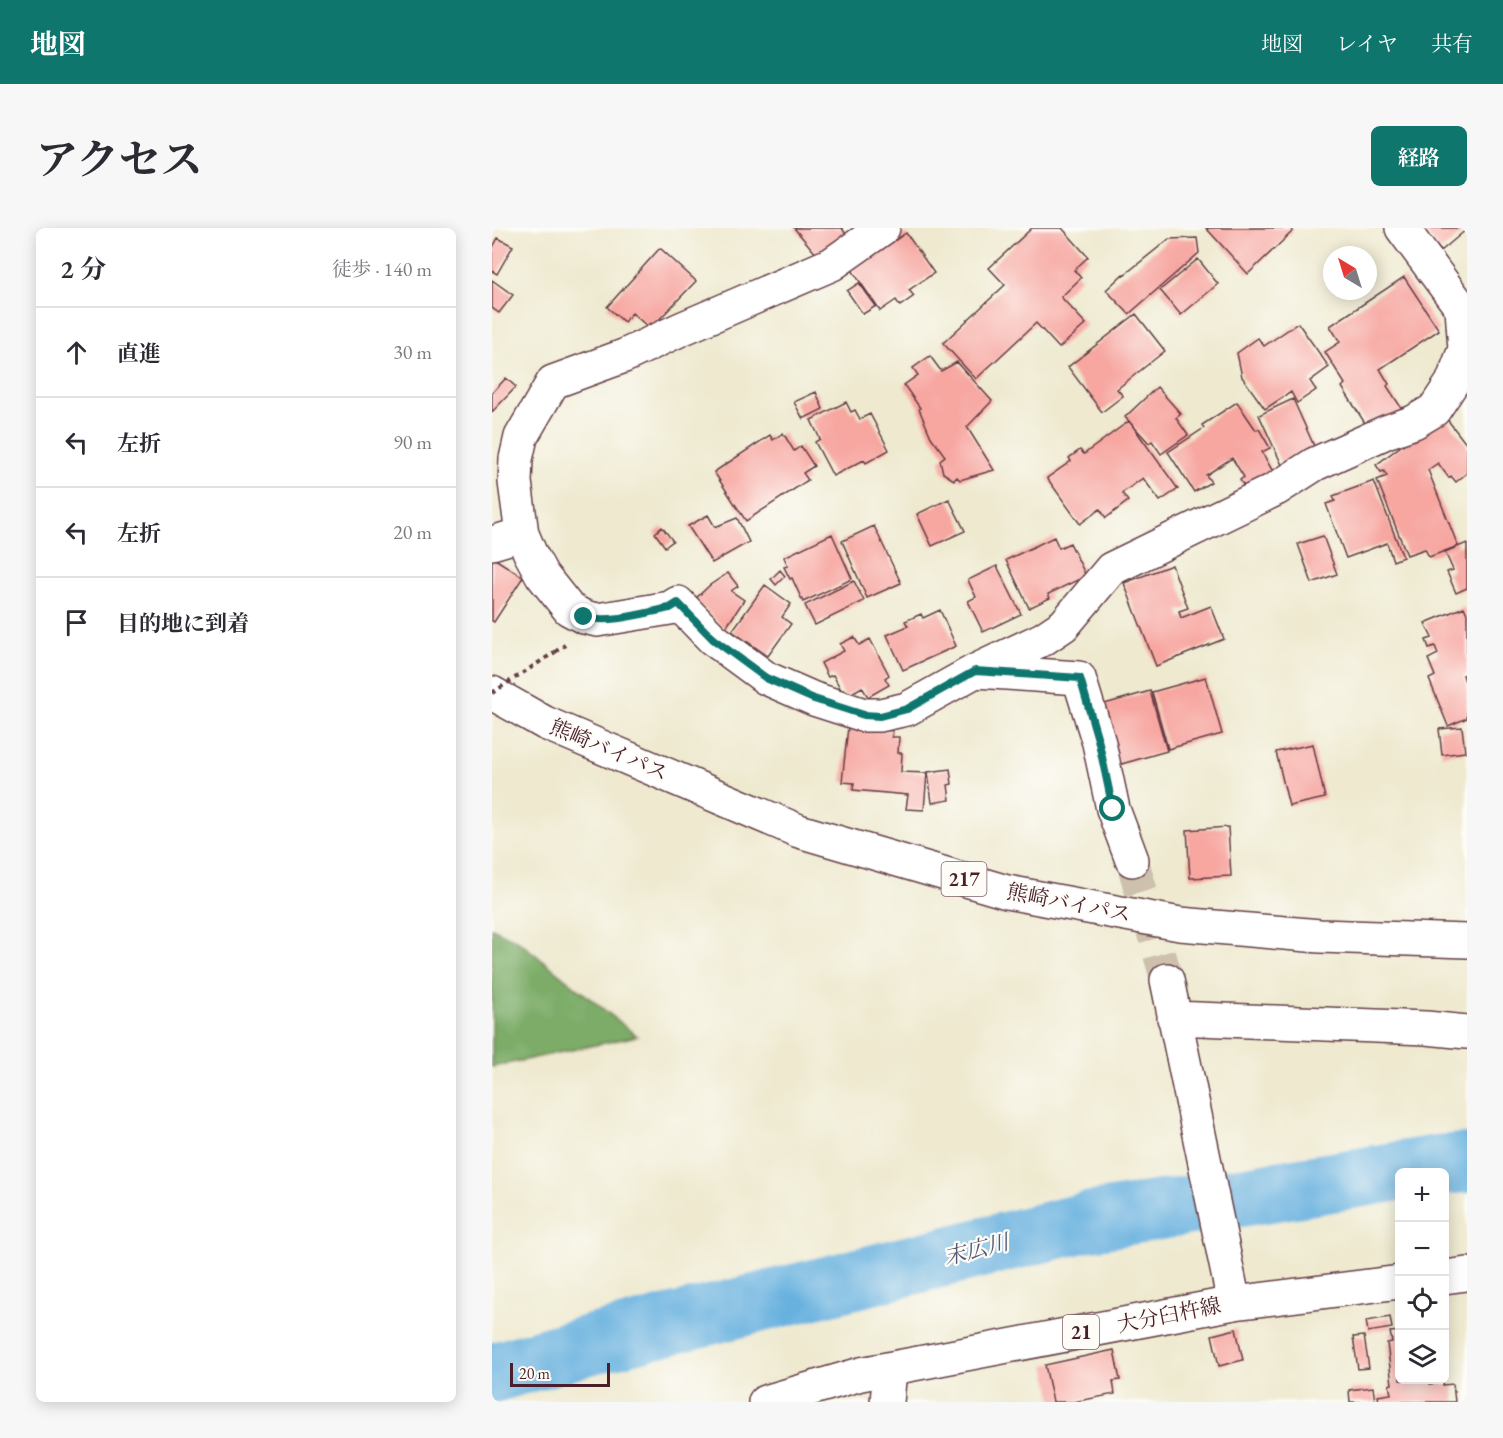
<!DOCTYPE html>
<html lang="ja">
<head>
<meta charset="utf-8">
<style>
	:root { --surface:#fff; --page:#f7f7f7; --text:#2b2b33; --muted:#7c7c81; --line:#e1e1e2; --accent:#0f766e }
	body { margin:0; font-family:"EB Garamond","Noto Serif JP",serif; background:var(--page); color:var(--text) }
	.controls { position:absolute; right:18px; bottom:18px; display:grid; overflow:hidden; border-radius:9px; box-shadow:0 3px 15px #0003 }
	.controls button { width:54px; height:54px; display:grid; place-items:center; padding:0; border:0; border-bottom:2px solid var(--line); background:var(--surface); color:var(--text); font:30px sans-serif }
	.compass { position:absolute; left:831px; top:18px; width:54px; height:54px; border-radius:50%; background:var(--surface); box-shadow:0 3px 15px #0003; rotate:322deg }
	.scale { position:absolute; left:18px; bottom:15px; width:100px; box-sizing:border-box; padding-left:6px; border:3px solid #4a1f2b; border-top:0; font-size:16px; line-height:21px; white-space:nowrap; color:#4a1f2b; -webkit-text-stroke:4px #fdfcf7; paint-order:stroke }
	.stop { position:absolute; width:18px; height:18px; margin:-14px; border:4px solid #0f766e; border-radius:50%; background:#fff }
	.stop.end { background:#0f766e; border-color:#fff; box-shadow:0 2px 6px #0008 }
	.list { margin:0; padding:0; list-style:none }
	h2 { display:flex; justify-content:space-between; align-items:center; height:78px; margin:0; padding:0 24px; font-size:26px }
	h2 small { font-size:20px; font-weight:400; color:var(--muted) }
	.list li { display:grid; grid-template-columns:39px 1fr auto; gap:18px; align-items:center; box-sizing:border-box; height:90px; padding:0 24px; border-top:2px solid var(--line) }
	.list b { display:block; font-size:22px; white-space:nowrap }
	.list em { font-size:20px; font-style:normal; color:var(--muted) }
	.icon { flex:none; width:33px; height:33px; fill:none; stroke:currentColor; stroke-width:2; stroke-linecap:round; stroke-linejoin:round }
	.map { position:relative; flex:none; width:975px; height:1174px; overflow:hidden; border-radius:9px }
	header { display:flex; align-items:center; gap:36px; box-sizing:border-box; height:84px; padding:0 30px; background:var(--accent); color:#fff }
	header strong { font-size:28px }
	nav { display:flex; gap:33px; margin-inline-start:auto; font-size:21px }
	.intro { display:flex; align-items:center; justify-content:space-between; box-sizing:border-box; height:144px; padding:0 36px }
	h1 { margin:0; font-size:42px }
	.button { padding:15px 27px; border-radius:9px; background:var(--accent); color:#fff; font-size:21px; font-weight:700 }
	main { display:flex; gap:36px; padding:0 36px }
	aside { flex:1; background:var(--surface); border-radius:9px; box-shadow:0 3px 15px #0003 }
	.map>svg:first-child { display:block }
</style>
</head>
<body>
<header>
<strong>地図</strong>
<nav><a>地図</a><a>レイヤ</a><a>共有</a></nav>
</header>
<div class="intro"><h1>アクセス</h1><a class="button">経路</a></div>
<main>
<aside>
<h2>2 分<small>徒歩 · 140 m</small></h2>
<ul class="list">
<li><svg class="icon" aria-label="ahead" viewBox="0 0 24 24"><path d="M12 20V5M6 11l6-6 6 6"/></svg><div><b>直進</b></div><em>30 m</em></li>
<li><svg class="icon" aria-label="left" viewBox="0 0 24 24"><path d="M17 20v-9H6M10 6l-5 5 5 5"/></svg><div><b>左折</b></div><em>90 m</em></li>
<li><svg class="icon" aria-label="left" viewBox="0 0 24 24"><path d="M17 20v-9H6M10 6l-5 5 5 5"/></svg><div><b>左折</b></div><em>20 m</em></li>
<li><svg class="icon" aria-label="arrive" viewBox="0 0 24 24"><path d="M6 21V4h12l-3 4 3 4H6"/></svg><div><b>目的地に到着</b></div></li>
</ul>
</aside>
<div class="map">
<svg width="975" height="1174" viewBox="0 0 975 1174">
	<rect width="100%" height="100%" fill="#fdfcf7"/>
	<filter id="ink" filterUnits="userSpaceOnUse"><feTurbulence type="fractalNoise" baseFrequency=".0167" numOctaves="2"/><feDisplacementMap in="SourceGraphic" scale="12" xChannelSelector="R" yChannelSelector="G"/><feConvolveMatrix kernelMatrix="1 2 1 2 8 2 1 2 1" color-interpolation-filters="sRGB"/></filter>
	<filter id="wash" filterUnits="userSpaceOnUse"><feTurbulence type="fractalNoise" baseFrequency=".008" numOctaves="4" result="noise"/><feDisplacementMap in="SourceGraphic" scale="24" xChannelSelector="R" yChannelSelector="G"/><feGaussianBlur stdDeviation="1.35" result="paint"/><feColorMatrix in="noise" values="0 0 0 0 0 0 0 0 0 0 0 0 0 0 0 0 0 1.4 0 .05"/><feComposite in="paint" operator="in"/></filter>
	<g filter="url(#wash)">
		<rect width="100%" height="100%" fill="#eee9cf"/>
		<path fill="#7cac67" stroke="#636649" stroke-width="1.5" d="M0,700l25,12 120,96 -145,31z"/>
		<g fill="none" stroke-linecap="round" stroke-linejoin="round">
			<path stroke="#67b1df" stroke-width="60" d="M0,1145l100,-29 494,-122 351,-57 30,-2"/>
		</g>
		<g id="blocks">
			<path fill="#f7a6a0" d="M302,0h48l5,8 -30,19z
				M540,0h30l26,29 -14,13 7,8 -20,19 25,27 -27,24 -23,-25 -60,56 -33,-36 62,-58 -16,-17z
				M714,0h84l3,3 -45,43z
				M929,0h46v1l-26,22z
				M414,5l28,40 -25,17 5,6 -14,10 -4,-6 -16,11 -28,-41z
				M6,10l15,8 -16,28 -5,-3v-22z
				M705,10l2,15 -70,61 -23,-24 17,-16 1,1 45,-36z
				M168,20l36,33 -43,45 -3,-3 -3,3 -15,-13 -8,9 -17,-15z
				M706,31l20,25 -37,31 -21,-25z
				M912,49l35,53 -59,39 9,15 -2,2 21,32 -33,21 -33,-52 3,-3 -20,-32 15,-10 -10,-16z
				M0,52l21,15 -14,18 -7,-5z
				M367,55l17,23 -13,8 -16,-23z
				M644,86l29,37 -48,38 6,7 -21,16 -34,-45z
				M806,95l31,44 -19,14 6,9 -19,13 -6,-11 -26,17 -23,-32 -5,-24 21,-15 6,8z
				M438,128l11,15 16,-9 35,39 -25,26 27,43 -34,10 -3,-3 -3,3 -11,-7 -3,-13 5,-4 -14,-19 -12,-28 1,-1 -16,-23 14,-10 -5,-7z
				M14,150l10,9 -24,25v-19z
				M665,159l24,27 -5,4 12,17 -27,19 -9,-13 -3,2 -24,-26z
				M324,164l7,17 -20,10 -9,-17z
				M801,171l34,76 -33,16 -35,-76z
				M354,174l5,10 4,-2 5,9 10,-5 19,36 -23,13 -2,-3 -31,16 -18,-34 5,-3 -9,-19z
				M745,174l19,28 3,-1 11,19 -8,4 20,36 -36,2 -6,-10 4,-3 -12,-19 -26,17 5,7 -17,10 -26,-40 36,-24 -2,-3z
				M951,186l24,31v28l-11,9 -5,-6 -2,2 -11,-15 -10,7 30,76 -29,11 -4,-8 -18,6 -30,-75 10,-4 -3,-5 -3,1 -5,-7z
				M637,193l49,68 -18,12 -17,-23 -21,15 6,8 -22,17 -6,-9 -20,15 -33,-46 24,-17 -2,-3 11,-8 4,4z
				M291,205l11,18 7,-5 13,20 -11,7 5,7 -62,41 -32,-49 56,-37 3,5z
				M882,253l29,76 -10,4 -6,-18 -41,15 -20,-54 9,-3 -2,-5z
				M457,271l16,32 -33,15 -15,-32z
				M216,287l7,12 22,-9 12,24 -37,21 -24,-37z
				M382,298l27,57 -34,15 -25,-57z
				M170,299l11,14 -8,6 -10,-14z
				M340,306l20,45 -49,23 -11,-24 -2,1 -6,-12 4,-1 -4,-9z
				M831,308l14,38 -25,9 -14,-39z
				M562,309l5,11 11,-5 16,33 -38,18 2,4 -21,10 -23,-48z
				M975,315v45l-11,5 -9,-21 6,-2 -8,-18z
				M0,329l31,20 -29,45 -2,-1z
				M680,337l16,43 -9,3 2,7 30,-12 13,33 -68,27 -32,-83z
				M505,338l24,48 -38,18 -15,-31 8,-4 -8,-17z
				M288,342l5,6 -9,9 -5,-6z
				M236,345l10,13 -7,5 13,9 -19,29 -31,-29 16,-15z
				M362,353l10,20 -49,24 -10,-20z
				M273,357l26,19 -9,13 9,7 -23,32 -36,-25z
				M972,379l3,7v60l-4,1 2,6 2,-1v38l-19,8 -19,-47 6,-3 -7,-17 10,-5 -3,-8 -6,2 -3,-8 6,-2 -7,-15z
				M448,382l16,36 -53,24 -16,-35 21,-9 -3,-5 16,-7 2,4z
				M362,409l5,8 11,-6 19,36 -4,3 4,7 -21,12 -6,-10 -17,10 -12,-22 -5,2 -7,-14 23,-12 -4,-7z
				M714,449l16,57 -54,15 -16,-57z
				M658,463l17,60 -49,14 -17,-60z
				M356,499l45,4 -1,6h7l-1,16h4l-1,19 26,1 -3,37 -18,-1 2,-14 -55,-5 1,-7 -12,-1z
				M970,499l3,25 -23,3 -3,-26z
				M821,516l12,54 -36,8 -13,-54z
				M458,541l2,15 -4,1 2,15 -18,3 -4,-31z
				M736,599l3,49 -41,2 -3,-48z
				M898,1089l2,11 -24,4 -2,-11z
				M744,1101l7,31 -24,6 -7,-31z
				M908,1103v49h29l1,4 13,-2v3l10,-1 2,18h-76l-1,-6 13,-2 -2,-9 3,-1 -5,-41 5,-1 -2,-10z
				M872,1108l5,32 -11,1 -5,-32z
				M622,1122l6,30 -7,1 2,13 -42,8h-20l-8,-37z
				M881,1159l2,15h-25l-1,-12z"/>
		</g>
	</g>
	<g filter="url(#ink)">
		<use href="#blocks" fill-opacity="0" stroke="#633d44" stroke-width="1.5"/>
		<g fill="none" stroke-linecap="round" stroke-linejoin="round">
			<path stroke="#cdc1ae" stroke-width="33" stroke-dasharray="33 16" stroke-linecap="butt" d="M640,632l35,120"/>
			<g stroke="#633d44" stroke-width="36">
				<path id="minor" d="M391,0l-51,36 -151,65 -57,27 -71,26 -32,55 -5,22 -1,23 7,52 8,19 12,22 27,34 15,8 13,3 73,-12 8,-5 35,36 53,39 48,21 50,16h16l27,-6 68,-38 68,-32 21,-14 47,-56 165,-80 39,-25 71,-32 28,-10 20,-12 18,-27 13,-34 -3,-40 -60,-81
					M0,315l30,-9
					M484,443l103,7 20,65 14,66 19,51
					M675,752l67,323
					M682,790l252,10 41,4
					M395,1174l3,-33"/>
			</g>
			<g stroke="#633d44" stroke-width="36">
				<path id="major" d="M952,1049l23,-3
					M273,1174l96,-28 373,-71 166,-21"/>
			</g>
			<g stroke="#633d44" stroke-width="36">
				<path id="highway" d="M0,465l53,30 254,108 208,61 173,32 140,12 147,5"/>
			</g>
			<path stroke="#633d44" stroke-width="4" stroke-dasharray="4.5 4.5" stroke-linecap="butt" d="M63,424l10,-7"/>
			<use href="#minor" stroke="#fff" stroke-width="33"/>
			<use href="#major" stroke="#fff" stroke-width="33"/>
			<use href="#highway" stroke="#fff" stroke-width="33"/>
			<path stroke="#633d44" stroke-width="4" stroke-dasharray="4.5 4.5" stroke-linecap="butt" d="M0,465l63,-41"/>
		</g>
	</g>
	<g fill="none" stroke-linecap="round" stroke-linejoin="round" filter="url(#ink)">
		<path stroke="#0f766e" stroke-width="8" d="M92,389c26,7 60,-4 86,-9l8,-5 35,36 53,39 48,21 50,16 16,1 27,-7 68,-38 105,7 19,65 14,66"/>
	</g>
	<g text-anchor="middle" stroke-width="4.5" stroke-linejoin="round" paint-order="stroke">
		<g fill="#fdfcf7" stroke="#806168" stroke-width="1.5">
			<rect x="449.5" y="634" width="45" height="34" rx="4.5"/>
			<rect x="571" y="1087" width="36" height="34" rx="4.5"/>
		</g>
		<g font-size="20" font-weight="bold" fill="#4a1f2b">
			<text x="472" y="658">217</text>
			<text x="589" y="1111">21</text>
		</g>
		<g font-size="21" fill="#4a1f2b" stroke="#fdfcf7">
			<text transform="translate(117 522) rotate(23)" y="7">熊崎バイパス</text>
			<text transform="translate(577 675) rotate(11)" y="7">熊崎バイパス</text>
			<text transform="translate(677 1087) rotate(-11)" y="7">大分臼杵線</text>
		</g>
		<g font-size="22" font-style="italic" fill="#565973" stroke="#fdfcf7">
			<text transform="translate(484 1021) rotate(-14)" y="8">末広川</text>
		</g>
	</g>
</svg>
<div class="controls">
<button>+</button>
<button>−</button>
<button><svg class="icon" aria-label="locate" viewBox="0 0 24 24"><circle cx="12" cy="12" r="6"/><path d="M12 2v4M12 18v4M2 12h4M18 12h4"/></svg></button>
<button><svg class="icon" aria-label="layers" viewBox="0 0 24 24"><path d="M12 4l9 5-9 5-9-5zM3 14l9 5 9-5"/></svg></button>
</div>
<svg class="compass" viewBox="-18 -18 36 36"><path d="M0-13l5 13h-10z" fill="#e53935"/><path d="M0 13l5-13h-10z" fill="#7c7c81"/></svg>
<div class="scale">20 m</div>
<div class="stop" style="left:621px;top:581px"></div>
<div class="stop end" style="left:92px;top:389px"></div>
</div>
</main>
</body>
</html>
